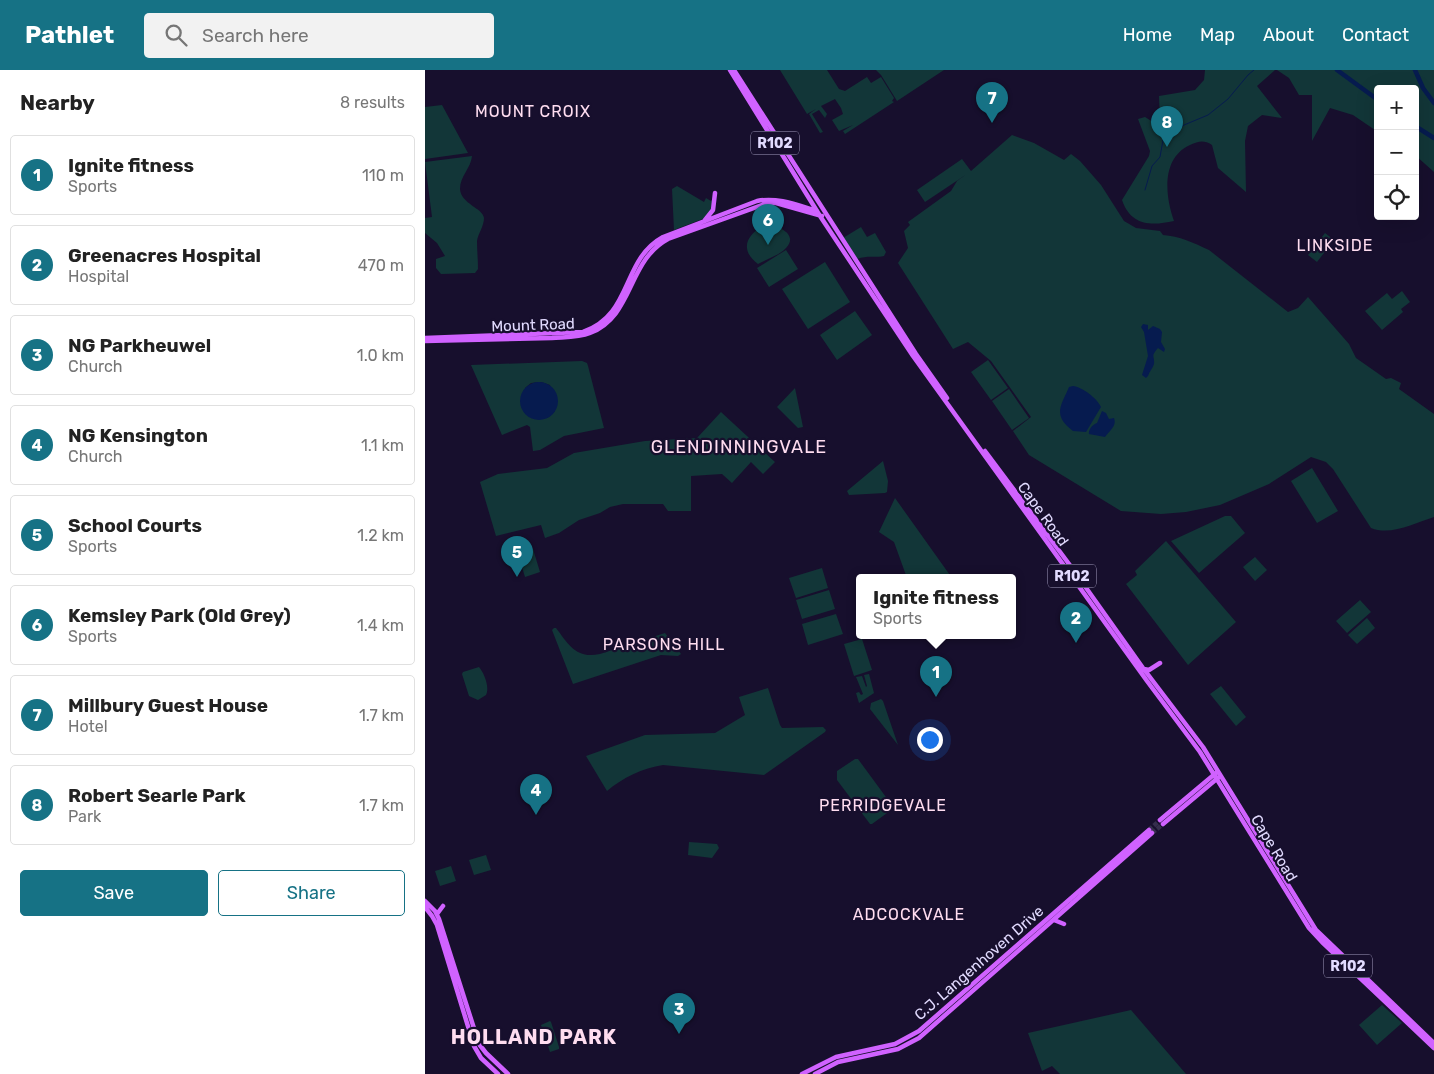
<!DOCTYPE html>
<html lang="en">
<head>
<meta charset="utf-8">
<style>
	:root { --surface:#fff; --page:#f2f2f2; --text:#222; --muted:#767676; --line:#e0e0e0; --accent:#167285 }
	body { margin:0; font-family:Rubik,sans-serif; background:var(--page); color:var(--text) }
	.controls { position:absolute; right:15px; top:15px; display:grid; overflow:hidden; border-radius:5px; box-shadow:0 5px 20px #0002 }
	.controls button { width:45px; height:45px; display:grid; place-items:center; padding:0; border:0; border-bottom:1px solid var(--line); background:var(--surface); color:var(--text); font:25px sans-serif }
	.you { position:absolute; left:504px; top:669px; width:18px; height:18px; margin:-12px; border:4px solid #fff; border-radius:50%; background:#1a73e8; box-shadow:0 0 0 8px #1a73e833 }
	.badge { display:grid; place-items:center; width:32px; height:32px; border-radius:50%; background:var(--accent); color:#fff; font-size:16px; font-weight:700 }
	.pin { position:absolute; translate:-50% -41px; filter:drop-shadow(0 1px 2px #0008) }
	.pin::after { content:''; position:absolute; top:26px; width:18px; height:15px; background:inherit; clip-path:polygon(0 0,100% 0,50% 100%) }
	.popup { position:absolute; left:431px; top:504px; width:160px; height:65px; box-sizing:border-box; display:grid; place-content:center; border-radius:5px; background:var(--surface); filter:drop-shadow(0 1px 4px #0005); font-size:16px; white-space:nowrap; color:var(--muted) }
	.popup b { font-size:19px; color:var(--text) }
	.popup::after { content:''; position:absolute; left:50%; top:100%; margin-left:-10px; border:10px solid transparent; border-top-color:var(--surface) }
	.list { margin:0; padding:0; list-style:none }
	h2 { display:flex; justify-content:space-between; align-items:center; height:65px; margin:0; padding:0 20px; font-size:21px }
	h2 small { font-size:16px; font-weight:400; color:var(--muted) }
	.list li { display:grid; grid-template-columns:32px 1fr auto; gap:15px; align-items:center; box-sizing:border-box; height:80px; margin:0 10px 10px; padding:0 10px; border:1px solid var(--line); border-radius:5px }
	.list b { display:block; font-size:19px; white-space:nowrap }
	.list p { margin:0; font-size:16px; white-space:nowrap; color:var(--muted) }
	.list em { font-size:16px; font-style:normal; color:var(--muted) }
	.actions { display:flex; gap:10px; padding:15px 20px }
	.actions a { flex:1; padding:11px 0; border:1px solid var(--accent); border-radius:5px; text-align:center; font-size:18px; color:var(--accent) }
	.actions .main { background:var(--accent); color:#fff }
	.icon { flex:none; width:28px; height:28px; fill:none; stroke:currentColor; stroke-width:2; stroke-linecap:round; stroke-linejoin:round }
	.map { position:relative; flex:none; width:1009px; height:1004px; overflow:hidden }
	header { display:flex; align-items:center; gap:30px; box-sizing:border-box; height:70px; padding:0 25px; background:var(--accent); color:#fff }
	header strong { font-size:24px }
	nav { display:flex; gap:28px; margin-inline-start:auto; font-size:18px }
	.search { width:350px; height:45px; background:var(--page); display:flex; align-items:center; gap:12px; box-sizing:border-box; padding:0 18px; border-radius:5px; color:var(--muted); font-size:19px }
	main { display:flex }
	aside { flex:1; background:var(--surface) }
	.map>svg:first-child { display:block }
</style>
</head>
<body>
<header>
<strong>Pathlet</strong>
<div class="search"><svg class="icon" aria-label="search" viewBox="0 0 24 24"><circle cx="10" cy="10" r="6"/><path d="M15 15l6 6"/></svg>Search here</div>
<nav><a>Home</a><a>Map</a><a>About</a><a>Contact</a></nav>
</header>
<main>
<aside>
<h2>Nearby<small>8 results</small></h2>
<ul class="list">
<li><span class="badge">1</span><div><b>Ignite fitness</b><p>Sports</p></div><em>110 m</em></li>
<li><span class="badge">2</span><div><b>Greenacres Hospital</b><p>Hospital</p></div><em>470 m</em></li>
<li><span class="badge">3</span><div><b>NG Parkheuwel</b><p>Church</p></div><em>1.0 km</em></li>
<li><span class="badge">4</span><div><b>NG Kensington</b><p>Church</p></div><em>1.1 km</em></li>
<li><span class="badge">5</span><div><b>School Courts</b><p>Sports</p></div><em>1.2 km</em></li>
<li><span class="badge">6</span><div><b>Kemsley Park (Old Grey)</b><p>Sports</p></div><em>1.4 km</em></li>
<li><span class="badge">7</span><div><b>Millbury Guest House</b><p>Hotel</p></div><em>1.7 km</em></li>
<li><span class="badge">8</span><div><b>Robert Searle Park</b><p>Park</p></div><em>1.7 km</em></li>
</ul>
<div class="actions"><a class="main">Save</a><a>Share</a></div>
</aside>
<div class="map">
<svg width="1009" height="1004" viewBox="0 0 1009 1004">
	<rect width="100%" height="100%" fill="#170f2d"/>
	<path fill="#123638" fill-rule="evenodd" d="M355,0h47l12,19 6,2 22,-14 4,6 10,-6 13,21 -2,3 2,1 -49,32 -2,-3 10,-6 -14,6 -7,-11 11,-6 -2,-6 -6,-9 -14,7 6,8 -2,4 -6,-8 -7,4 11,18 -3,1 -11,-19 7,-5 -9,5z
		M451,0h68l-47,31 -16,-26z
		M780,0h70l-18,16 25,32 -20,-3 -14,11 -3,15 1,51 -28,-24 -6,-23c-8,-5 -13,-4 -22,0 -29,13 -25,51 -16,76 -23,5 -43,5 -52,-21l27,-44 1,-5 -12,-32 7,-2 8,5 7,-2 -1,-24 36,-6 9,-10z
		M852,0h157v102l-19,-17v-66h-37v41h-3l-22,-15 -23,-7 -18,33v-46h-13l-10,-17z
		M17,35l26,48 -43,6v-52z
		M587,65l22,8 30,17 7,-6 9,7 21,24 23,36 12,7 24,3 3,4c16,1 31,8 46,15l79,62 10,-4 10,-11 41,47 7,14 30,21 5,-1 10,5 -2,6 35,25v103c-19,6 -43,19 -63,11l-38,-59 -7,-7 -15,-5 -42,27 -49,21 -34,7 -25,2 -40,-3 -92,-56 -16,-24 18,-14 -40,-56 -23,-19 -15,7 -55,-86 10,-15 -4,-17 6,-6 -2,-3 43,-31 6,-10 10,-7 -42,28 -8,-12 45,-31 9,12z
		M47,86c-1,12 -12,20 -12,33 1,15 23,19 24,29 0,8 -6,16 -7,23 0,9 1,19 1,28l-3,4 -34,1 -5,-6v-9l9,-3 -8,-13 -12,-10v-15l7,-1 -7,-55z
		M252,116l27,16 2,-4 5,3 2,-2 -2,12 -6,7 -31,12 -2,-41z
		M342,154c11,2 32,10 19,24 -6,7 -19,11 -28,16 -21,-16 -9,-32 9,-40z
		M436,157l6,10 8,-4 11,19 -2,4c-11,2 -16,-1 -27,3l-14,-21z
		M900,163l9,7 -17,22 -9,-7z
		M361,180l12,19 -29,18 -12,-19z
		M400,192l25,40 -42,27 -26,-40z
		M977,221l8,11 -9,7 2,3 -21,18 -17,-19 22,-18 5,6z
		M430,241l17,24 -35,25 -17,-25z
		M563,290l20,28 -17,12 -20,-28z
		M157,291l5,2 1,3 16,62 -40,8 -24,14 -7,1 -3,-24 -3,-2 -25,10 -31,-70zM116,312l9,3 5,26 -8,7 -22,-30 6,-5z
		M370,318l8,39 -5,1 -21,-21z
		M584,319l20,29 -17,12 -20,-29z
		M296,342l54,50 -12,12 -12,-12 -19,21 -10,-9 -31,2v35h-23l-5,-7h-40l-13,3 -10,6 -21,7 -20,13 -14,5 -4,-13 -45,11 -16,-54 18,-8 49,-6 27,-15 71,-12 52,-3z
		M458,391l5,20 -1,11 -2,1 -36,2 -2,-4z
		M887,398l26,43 -21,12 -26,-42z
		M470,428l57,80h-45l-13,-36 -15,-10z
		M800,446h6l14,17 -46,40 -28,-32z
		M741,471l70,81 -48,43 -62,-81 11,-9 -2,-4z
		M108,479l7,23 -15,5 -7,-23z
		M830,487l12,13 -12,11 -12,-14z
		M397,498l6,20 -32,10 -7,-20z
		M404,520l6,19 -33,10 -6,-19z
		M935,530l11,12 -24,21 -11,-12z
		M411,544l7,20 -35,11 -6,-21z
		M942,548l8,10 -18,16 -9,-9z
		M129,558h2c13,17 20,31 44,26l65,-21 16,21 -3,2 -17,-1 -88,29 -21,-54z
		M437,569l10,31 -18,6 -10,-32z
		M54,597c5,6 11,20 7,28l-8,5 -9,-4 -7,-22 1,-2z
		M444,604l5,19 -15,10 -3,-10 3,-1 2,3 2,-1 -7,-17 6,-1 4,11 1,-1 -3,-11z
		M796,616l25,31 -10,9 -26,-32z
		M343,618l12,37 2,3 41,-1 3,3 -1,2 -61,43 -101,-10c-20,3 -41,13 -56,26l-21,-35 59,-21 70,-2 30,-18 -6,-18z
		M456,629l2,2 15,44 -28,-36 1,-6z
		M430,689h3l36,49 -22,16h-2l-33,-44v-9z
		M264,772l28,2 2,4 -7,10 -24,-3z
		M61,785l5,15 -17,5 -5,-15z
		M26,796l5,15 -16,5 -5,-15z
		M957,935l20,18 -25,22 -18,-20z
		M706,940l55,64h-126l-8,-8 -10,5 -14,-38z
		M125,951l1,1 8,25v2l-9,3 -9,-27z"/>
	<path fill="#061b4f" d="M718,254l5,1v5l5,-4 7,3 2,3 -1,10 4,7 -1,3 -6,-4c-8,9 -3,8 -4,16 -1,4 -5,8 -6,12l-2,2 -4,-3 6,-19 -4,-24 -3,-5z
		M95 331a19 19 0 1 1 38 0a19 19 0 1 1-38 0Z
		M648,316c9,1 24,12 28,21l-15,25 -13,-1c-21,-16 -12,-25 -4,-44z
		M677,341l4,2 3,6 5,-1c3,8 -4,12 -9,19l-16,-3c-1,-4 4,-10 8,-11z"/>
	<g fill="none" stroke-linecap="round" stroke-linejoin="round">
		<path stroke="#061b4f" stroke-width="1" d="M720,120l7,-24 8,-9 3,-17 21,-15 24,-10 20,-16 20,-24 6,-5"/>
		<path stroke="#061b4f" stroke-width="4.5" d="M912,0l41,30
			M990,0l8,18 11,15
			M990,56l19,12"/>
		<path stroke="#352e4c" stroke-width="4.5" stroke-dasharray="4.5 2" stroke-linecap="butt" d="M724,760l11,-10
			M727,763l11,-9"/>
		<path stroke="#d062ff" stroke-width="4.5" d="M305,0l90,146 93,140 234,325 53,71 109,176 13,14 112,106
			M309,0l182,284 31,44
			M280,150l8,-10 2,-17
			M0,268l158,-6c50,-17 38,-72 80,-95l94,-36c21,-4 40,4 60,10
			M0,271l127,-3c12,-1 26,0 38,-5 44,-17 37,-72 78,-94l100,-36h8l46,13
			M560,381l87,117 71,100 60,79 113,183 118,113
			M719,599l5,1 11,-7
			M735,750l56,-47
			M738,754l56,-47
			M0,831l10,10 4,8 40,125 7,9 22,21
			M0,837l7,9 5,9 37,121 7,12 17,16
			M12,844l6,-8
			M629,850l10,4
			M377,1004l34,-17 59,-13 24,-13 230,-201
			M390,1004l23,-12 60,-13 21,-11 233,-205"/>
	</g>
	<g text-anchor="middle" stroke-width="4.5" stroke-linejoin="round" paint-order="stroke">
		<g fill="#170f2d" stroke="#a59ec0" stroke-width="1">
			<rect x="326" y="61.5" width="48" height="23" rx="4"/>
			<rect x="623" y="494.5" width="48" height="23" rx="4"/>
			<rect x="899" y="884.5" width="48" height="23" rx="4"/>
		</g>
		<g font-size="14" font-weight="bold" fill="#e2dbff">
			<text x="350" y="78">R102</text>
			<text x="647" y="511">R102</text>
			<text x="923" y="901">R102</text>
		</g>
		<g font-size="15" fill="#e2dbff" stroke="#170f2d">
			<text transform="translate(108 255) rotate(-2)" y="5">Mount Road</text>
			<text transform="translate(618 444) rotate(54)" y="5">Cape Road</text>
			<text transform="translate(849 778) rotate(59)" y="5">Cape Road</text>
			<text transform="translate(554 893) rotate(-41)" y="5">C.J. Langenhoven Drive</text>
		</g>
		<g font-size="16" letter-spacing="1" fill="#ffddf0" stroke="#170f2d">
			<text x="108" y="47">MOUNT CROIX</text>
			<text x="910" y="181">LINKSIDE</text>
			<text x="239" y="580">PARSONS HILL</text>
			<text x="458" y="741">PERRIDGEVALE</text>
			<text x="484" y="850">ADCOCKVALE</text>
		</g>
		<g font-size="18" letter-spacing="1" fill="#ffddf0" stroke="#170f2d">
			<text x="314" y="383">GLENDINNINGVALE</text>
		</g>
		<g font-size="20" font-weight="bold" letter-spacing="1" fill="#ffddf0" stroke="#170f2d">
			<text x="109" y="974">HOLLAND PARK</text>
		</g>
	</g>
</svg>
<div class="controls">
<button>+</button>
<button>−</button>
<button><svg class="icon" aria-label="locate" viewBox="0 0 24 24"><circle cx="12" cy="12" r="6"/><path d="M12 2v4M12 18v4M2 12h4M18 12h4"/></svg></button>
</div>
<div class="you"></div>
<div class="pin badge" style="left:511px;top:627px">1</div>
<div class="popup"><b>Ignite fitness</b>Sports</div>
<div class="pin badge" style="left:651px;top:573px">2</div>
<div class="pin badge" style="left:254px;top:964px">3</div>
<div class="pin badge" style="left:111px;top:745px">4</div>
<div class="pin badge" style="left:92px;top:507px">5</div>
<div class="pin badge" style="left:343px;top:175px">6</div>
<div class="pin badge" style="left:567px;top:53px">7</div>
<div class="pin badge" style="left:742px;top:77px">8</div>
</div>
</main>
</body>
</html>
